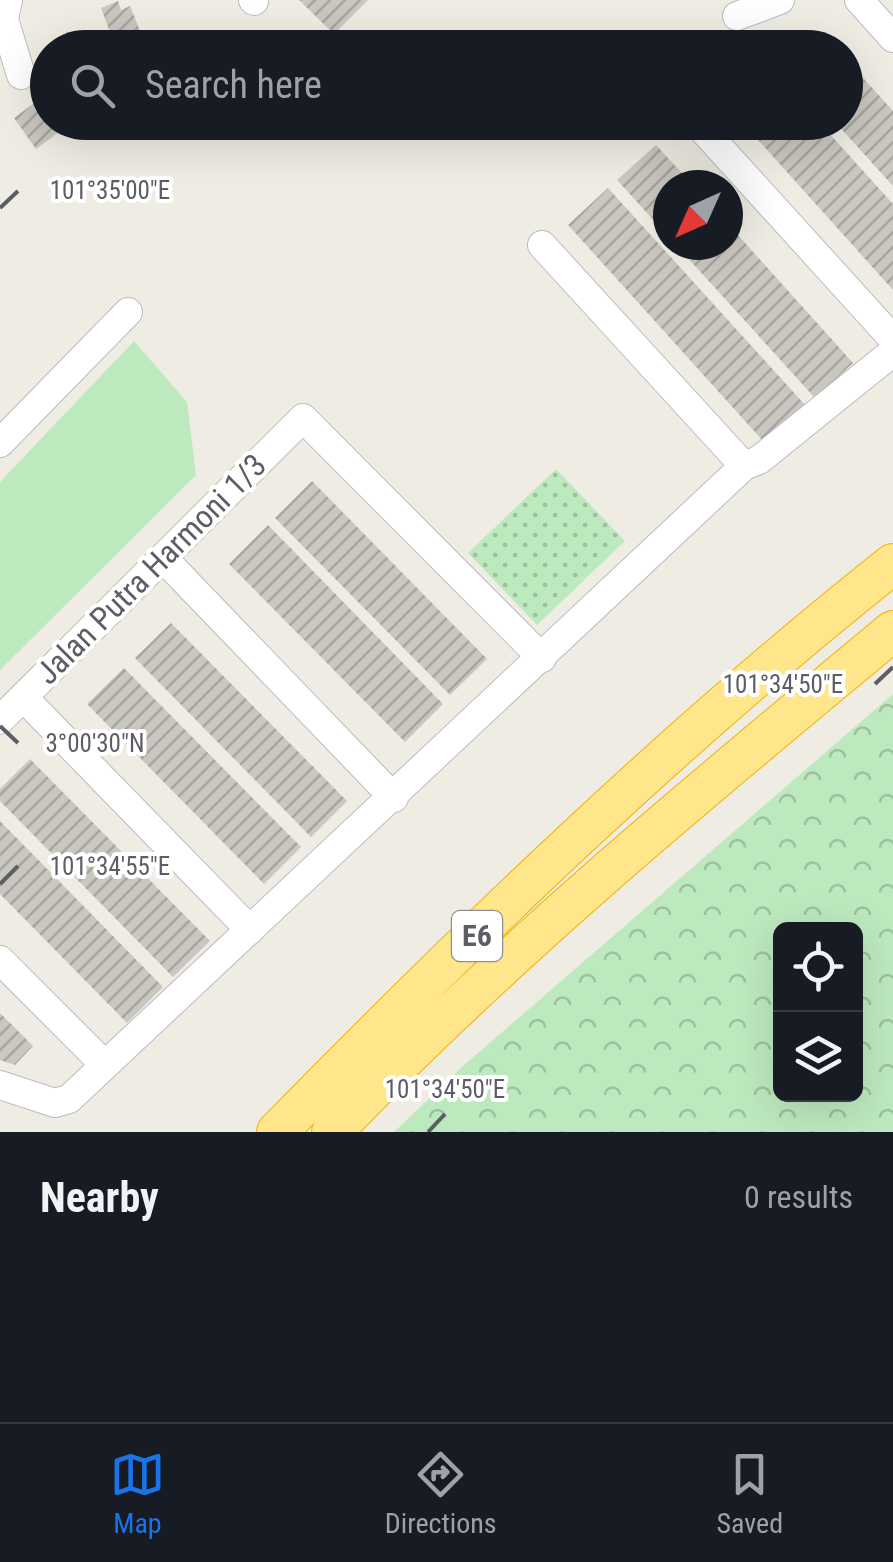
<!DOCTYPE html>
<html lang="en">
<head>
<meta charset="utf-8">
<style>
	:root { --surface:#171b24; --page:#242831; --text:#f1f3f6; --muted:#9ea1a6; --line:#363941; --accent:#1a73e8 }
	body { margin:0; font-family:"Roboto Condensed",sans-serif; background:var(--page); color:var(--text) }
	.controls { position:absolute; right:30px; bottom:30px; display:grid; overflow:hidden; border-radius:15px; box-shadow:0 10px 40px #0002 }
	.controls button { width:90px; height:90px; display:grid; place-items:center; padding:0; border:0; border-bottom:2px solid var(--line); background:var(--surface); color:var(--text); font:50px sans-serif }
	.compass { position:absolute; left:653px; top:170px; width:90px; height:90px; border-radius:50%; background:var(--surface); box-shadow:0 10px 40px #0002; rotate:225deg }
	.list { margin:0; padding:0; list-style:none }
	h2 { display:flex; justify-content:space-between; align-items:center; height:130px; margin:0; padding:0 40px; font-size:42px }
	h2 small { font-size:32px; font-weight:400; color:var(--muted) }
	.icon { flex:none; width:55px; height:55px; fill:none; stroke:currentColor; stroke-width:2; stroke-linecap:round; stroke-linejoin:round }
	.map { position:relative; flex:none; width:893px; height:1132px; overflow:hidden }
	.search { position:absolute; background:var(--surface); box-shadow:0 10px 40px #0002; left:30px; right:30px; top:30px; height:110px; display:flex; align-items:center; gap:25px; box-sizing:border-box; padding:0 35px; border-radius:55px; color:var(--muted); font-size:38px }
	.sheet { height:290px; background:var(--surface) }
	nav { display:flex; justify-content:space-around; align-items:center; box-sizing:border-box; height:140px; border-top:2px solid var(--line); background:var(--surface); font-size:28px; color:var(--muted) }
	nav a { display:grid; justify-items:center; gap:5px }
	nav .on { color:var(--accent) }
	.map>svg:first-child { display:block }
</style>
</head>
<body>
<div class="map">
<svg width="893" height="1132" viewBox="0 0 893 1132">
	<defs>
		<pattern id="forest-crowns" width="20" height="18" patternUnits="userSpaceOnUse" patternTransform="scale(2.5)"><rect width="20" height="18" fill="#bde9bf"/><path d="M2 6a3 3 0 1 1 6 0M12 15a3 3 0 1 1 6 0" fill="none" stroke="#9dc09f"/></pattern>
		<pattern id="park-dots" width="8" height="8" patternUnits="userSpaceOnUse" patternTransform="scale(2.5)"><rect width="8" height="8" fill="#bde9bf"/><path d="M2 2h.1M6 6h.1" fill="none" stroke="#9dc09f" stroke-width="1.8" stroke-linecap="round"/></pattern>
		<pattern id="building-hatch" width="6" height="6" patternUnits="userSpaceOnUse" patternTransform="scale(2.5)"><rect width="6" height="6" fill="#cac7c0"/><path d="M-1 1l2-2M0 6l6-6M5 7l2-2" fill="none" stroke="#a7a5a0"/></pattern>
	</defs>
	<rect width="100%" height="100%" fill="#efede3"/>
	<path fill="#bde9bf" d="M134,341l53,61 9,73 -196,195v-188z"/>
	<path fill="url(#forest-crowns)" fill-rule="evenodd" d="M893,694v438h-499l69,-66zM780,929h76v165h-76z"/>
	<path fill="url(#park-dots)" d="M556,469l69,72 -88,84 -69,-72z"/>
	<path fill="url(#building-hatch)" d="M299,0h69l-34,34z
		M118,1l3,9 9,-4 17,42h-31l-15,-40z
		M822,34l12,14h-26z
		M846,59l47,52v75l-58,-64h11z
		M48,93v29h25l-37,27 -22,-31z
		M742,122h77l74,82v86z
		M656,145l37,40h-25v51l-51,-56z
		M608,188l198,218 -41,37 -197,-218z
		M728,224l125,139 -38,35 -139,-153h52z
		M312,481l175,178 -37,36 -175,-177z
		M268,525l175,179 -38,38 -176,-178z
		M171,623l176,178 -36,36 -176,-179z
		M124,668l177,179 -37,37 -177,-180z
		M30,759l180,182 -37,36 -173,-176v-12z
		M0,821l163,166 -36,36 -127,-129z
		M0,1013l33,33 -18,19 -15,-5z"/>
	<g fill="none" stroke-linecap="round" stroke-linejoin="round">
		<g stroke="#b8bbc0" stroke-width="30">
			<path id="minor" d="M8,0l-4,19 17,56
				M253,0l1,1
				M859,0l34,38
				M737,16l43,-16
				M696,122l197,217
				M542,245l202,221 15,-6 134,-108
				M0,443l128,-131
				M163,558l231,240
				M23,697l227,233
				M0,720l303,-302 239,240
				M0,960l105,105
				M0,1085l55,18 14,-4 675,-633"/>
		</g>
		<g stroke="#f2af00" stroke-width="42">
			<path id="highway" d="M277,1132c195,-199 398,-395 616,-568
				M332,1132c174,-181 368,-341 561,-501"/>
		</g>
		<use href="#minor" stroke="#fff" stroke-width="28"/>
		<use href="#highway" stroke="#ffe68a" stroke-width="40"/>
	</g>
	<path fill="none" stroke="#5b5f65" stroke-width="4" d="M0,208l18,-17M875,684l18,-17M0,726l18,17M0,884l18,-18M428,1132l17,-18"/>
	<g text-anchor="middle" stroke-width="8" stroke-linejoin="round" paint-order="stroke">
		<rect fill="#fff" stroke="#8c8f93" stroke-width="2.5" x="452" y="911" width="50" height="50" rx="8"/>
		<g font-size="30" font-weight="bold" fill="#5b5f65">
			<text x="477" y="946">E6</text>
		</g>
		<g font-size="32" fill="#5b5f65" stroke="#fff">
			<text transform="translate(151 569) rotate(-45)" y="11">Jalan Putra Harmoni 1/3</text>
		</g>
	</g>
	<g font-size="25" text-anchor="middle" fill="#5b5f65" stroke="#fff" stroke-width="8" stroke-linejoin="round" paint-order="stroke">
		<text x="110" y="199">101°35'00"E</text>
		<text x="783" y="693">101°34'50"E</text>
		<text x="95" y="752">3°00'30"N</text>
		<text x="110" y="875">101°34'55"E</text>
		<text x="445" y="1098">101°34'50"E</text>
	</g>
</svg>
<div class="controls">
<button><svg class="icon" aria-label="locate" viewBox="0 0 24 24"><circle cx="12" cy="12" r="6"/><path d="M12 2v4M12 18v4M2 12h4M18 12h4"/></svg></button>
<button><svg class="icon" aria-label="layers" viewBox="0 0 24 24"><path d="M12 4l9 5-9 5-9-5zM3 14l9 5 9-5"/></svg></button>
</div>
<svg class="compass" viewBox="-18 -18 36 36"><path d="M0-13l5 13h-10z" fill="#e53935"/><path d="M0 13l5-13h-10z" fill="#9ea1a6"/></svg>
<div class="search"><svg class="icon" aria-label="search" viewBox="0 0 24 24"><circle cx="10" cy="10" r="6"/><path d="M15 15l6 6"/></svg>Search here</div>
</div>
<section class="sheet">
<h2>Nearby<small>0 results</small></h2>
<ul class="list">
</ul>
</section>
<nav>
<a class="on"><svg class="icon" aria-label="map" viewBox="0 0 24 24"><path d="M3 6l6-2 6 2 6-2v14l-6 2-6-2-6 2zM9 4v14M15 6v14"/></svg>Map</a>
<a><svg class="icon" aria-label="directions" viewBox="0 0 24 24"><path d="M12 3l9 9-9 9-9-9zM9 14v-3h6M13 9l2 2-2 2"/></svg>Directions</a>
<a><svg class="icon" aria-label="saved" viewBox="0 0 24 24"><path d="M7 4h10v16l-5-4-5 4z"/></svg>Saved</a>
</nav>
</body>
</html>
